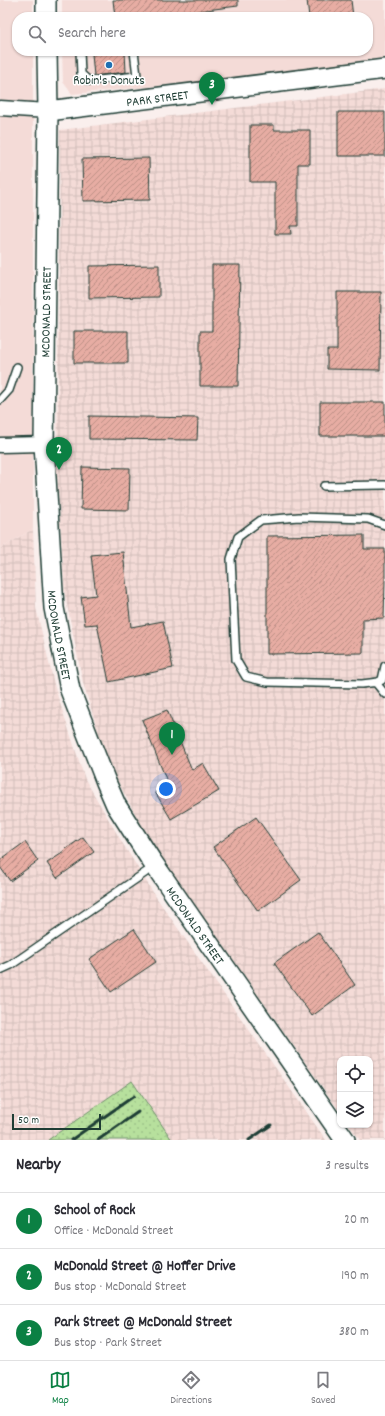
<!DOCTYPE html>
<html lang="en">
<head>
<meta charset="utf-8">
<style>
	:root { --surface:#fff; --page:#f7f7f7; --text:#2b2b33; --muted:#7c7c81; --line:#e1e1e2; --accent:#0b8043 }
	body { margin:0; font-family:Dekko,sans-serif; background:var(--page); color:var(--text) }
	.controls { position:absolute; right:12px; bottom:12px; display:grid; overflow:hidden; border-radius:8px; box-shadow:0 1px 3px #0004 }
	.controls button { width:36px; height:36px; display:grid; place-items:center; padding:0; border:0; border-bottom:1px solid var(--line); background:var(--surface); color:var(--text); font:20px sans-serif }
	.scale { position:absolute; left:12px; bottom:10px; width:89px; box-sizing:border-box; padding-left:4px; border:2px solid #1f3d34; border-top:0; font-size:11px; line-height:14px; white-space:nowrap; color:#1f3d34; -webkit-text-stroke:3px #fff; paint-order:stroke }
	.you { position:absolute; left:166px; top:789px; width:14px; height:14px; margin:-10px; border:3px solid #fff; border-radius:50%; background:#1a73e8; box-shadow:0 0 0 6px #1a73e833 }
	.badge { display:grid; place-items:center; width:26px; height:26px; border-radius:50%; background:var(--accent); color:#fff; font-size:13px; font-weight:700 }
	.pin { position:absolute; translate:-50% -33px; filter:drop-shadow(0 1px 2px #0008) }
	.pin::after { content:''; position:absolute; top:21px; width:14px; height:12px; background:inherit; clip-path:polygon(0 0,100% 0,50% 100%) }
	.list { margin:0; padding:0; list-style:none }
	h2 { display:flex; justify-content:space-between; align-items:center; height:52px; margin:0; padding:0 16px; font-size:17px }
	h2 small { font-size:13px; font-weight:400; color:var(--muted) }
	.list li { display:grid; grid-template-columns:26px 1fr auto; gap:12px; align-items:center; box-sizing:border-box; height:56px; padding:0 16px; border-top:1px solid var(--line) }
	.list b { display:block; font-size:15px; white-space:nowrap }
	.list p { margin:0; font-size:13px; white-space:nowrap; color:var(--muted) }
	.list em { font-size:13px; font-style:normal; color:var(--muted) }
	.icon { flex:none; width:22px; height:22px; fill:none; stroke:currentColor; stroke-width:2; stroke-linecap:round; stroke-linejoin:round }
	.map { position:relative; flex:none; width:385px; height:1140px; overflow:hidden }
	.search { position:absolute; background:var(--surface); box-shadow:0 1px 3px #0004; left:12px; right:12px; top:12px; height:44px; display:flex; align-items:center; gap:10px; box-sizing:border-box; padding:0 14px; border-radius:16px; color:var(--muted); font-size:15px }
	.sheet { height:220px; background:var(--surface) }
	nav { display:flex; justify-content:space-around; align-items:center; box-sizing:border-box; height:56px; border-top:1px solid var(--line); background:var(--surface); font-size:11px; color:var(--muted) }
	nav a { display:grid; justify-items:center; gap:2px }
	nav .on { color:var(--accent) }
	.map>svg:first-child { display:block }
</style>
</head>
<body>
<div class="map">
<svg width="385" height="1140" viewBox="0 0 385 1140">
	<defs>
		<pattern id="industrial-grid" width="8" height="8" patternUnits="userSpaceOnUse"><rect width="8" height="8" fill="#f4dbd7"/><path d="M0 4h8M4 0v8" fill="none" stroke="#d1bdb9"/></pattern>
		<pattern id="grass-dots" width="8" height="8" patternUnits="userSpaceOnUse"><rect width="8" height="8" fill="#b7e09d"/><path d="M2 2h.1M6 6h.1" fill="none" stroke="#9dc188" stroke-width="1.8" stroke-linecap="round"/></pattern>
		<pattern id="building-hatch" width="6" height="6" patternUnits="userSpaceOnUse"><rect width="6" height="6" fill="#e7ada3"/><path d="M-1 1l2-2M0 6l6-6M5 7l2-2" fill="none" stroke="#bb8e86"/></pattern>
	</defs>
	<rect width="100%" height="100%" fill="#faefed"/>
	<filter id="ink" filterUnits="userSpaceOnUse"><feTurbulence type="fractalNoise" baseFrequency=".025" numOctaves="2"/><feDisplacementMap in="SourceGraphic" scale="8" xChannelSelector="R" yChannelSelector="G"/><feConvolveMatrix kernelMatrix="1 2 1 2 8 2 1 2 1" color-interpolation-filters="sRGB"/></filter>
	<g filter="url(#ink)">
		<path fill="#f4dbd7" d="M0,0h33v17h-16v34h16v478l-33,20z
			M62,0h323v60l-79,12 -234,22 -9,-12 -1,-31h306v-34h-306z"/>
		<path fill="url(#industrial-grid)" d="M385,89v1051h-25l-11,-15h21v-66h-30v53l-192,-274 -40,-75 -25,-80 -18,-88 -8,-121 3,-344z
			M33,529l3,79 19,80 30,91 38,65 33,53 170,243h-154l-40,-58 -84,58h-48v-591z"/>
		<path fill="url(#grass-dots)" stroke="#6b8e68" d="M132,1081l40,59h-124z"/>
		<path fill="url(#building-hatch)" stroke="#1f3d34" d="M113,0h125v6l-87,11h-36z
			M307,0h44l2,17h-44z
			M125,52l1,20 -32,4 -2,-22z
			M338,112h47v44h-47z
			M250,125h24v5h36v34h-12v62h-8l1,8h-16v-52h-25z
			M149,158l1,42 -67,1 -1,-42z
			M159,265v32l-70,1v-32z
			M212,265h28l-2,121h-38v-55h12z
			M337,292h44l-1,78 -53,-1v-19h10z
			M74,331h54v32h-54z
			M320,402h65v34h-65z
			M89,416l109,2 -1,22 -108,-1z
			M82,467l48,1 -1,42 -48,-1z
			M364,535v14h21v33l-1,36 -21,1v34l-96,1v-118z
			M123,552l8,75 32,-6 10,47 -64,14 -12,-58 -12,1 -4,-28 15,-2 -5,-40z
			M167,710l25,60 11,-7 16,28 -48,28 -16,-27 13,-8 -26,-64z
			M256,817l45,63 -43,31 -45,-64z
			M83,837l11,15 -37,26 -10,-15 17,-11 -1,-1z
			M25,842l13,19 -28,20 -10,-14v-7z
			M134,929l22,33 -45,30 -22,-33z
			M318,932l37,53 -43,31 -38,-53z"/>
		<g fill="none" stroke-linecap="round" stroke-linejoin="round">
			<g stroke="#1f3d34" stroke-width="10">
				<path id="lane" d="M80,51l1,23 8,7 48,-5 -3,-25
					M0,400l9,-10 8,-23
					M324,486l61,-1
					M385,525l-17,-6 -69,-2 -38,3 -23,17 -7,22 5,101 10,17 21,5 95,2 16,-2 4,-2 3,-14
					M376,683l9,11
					M0,970l11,-5 144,-99"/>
			</g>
			<g stroke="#1f3d34" stroke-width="17">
				<path id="street" d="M0,108l48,3
					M0,445l44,-1"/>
			</g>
			<g stroke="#1f3d34" stroke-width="22">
				<g id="secondary">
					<path d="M46,0v17"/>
					<path id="s1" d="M47,51l1,60 -4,333 10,164 16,82 36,92 10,23 35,55 194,280"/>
					<path id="s2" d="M48,111l337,-42"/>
				</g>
			</g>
			<use href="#lane" stroke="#fff" stroke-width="7"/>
			<use href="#street" stroke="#fff" stroke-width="14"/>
			<use href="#secondary" stroke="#fff" stroke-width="19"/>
			<path stroke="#1f3d34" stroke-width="3" d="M71,1140l63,-44
				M98,1140l40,-28
				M249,1140l22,-15"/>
		</g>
	</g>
	<circle fill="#1f6fb2" stroke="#fff" stroke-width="1.5" cx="109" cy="65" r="4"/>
	<g text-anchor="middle" stroke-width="3" stroke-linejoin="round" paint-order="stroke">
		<g font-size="13" fill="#1f3d34" stroke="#fff">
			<text x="109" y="84">Robin's Donuts</text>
		</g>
		<g font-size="13" fill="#1f3d34" stroke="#fff">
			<text dy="5" stroke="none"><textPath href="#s2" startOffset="110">PARK STREET</textPath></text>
			<text transform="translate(45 312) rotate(-89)" y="5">MCDONALD STREET</text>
			<text dy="5" stroke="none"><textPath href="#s1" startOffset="585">MCDONALD STREET</textPath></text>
			<text dy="5" stroke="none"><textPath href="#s1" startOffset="909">MCDONALD STREET</textPath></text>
		</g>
	</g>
</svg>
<div class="controls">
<button><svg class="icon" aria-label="locate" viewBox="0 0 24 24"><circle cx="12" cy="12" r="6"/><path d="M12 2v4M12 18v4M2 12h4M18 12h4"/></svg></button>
<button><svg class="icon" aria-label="layers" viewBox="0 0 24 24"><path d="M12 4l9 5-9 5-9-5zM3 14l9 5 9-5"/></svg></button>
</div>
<div class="scale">50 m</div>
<div class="you"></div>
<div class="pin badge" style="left:172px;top:755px">1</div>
<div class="pin badge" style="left:59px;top:470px">2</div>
<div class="pin badge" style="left:212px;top:105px">3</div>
<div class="search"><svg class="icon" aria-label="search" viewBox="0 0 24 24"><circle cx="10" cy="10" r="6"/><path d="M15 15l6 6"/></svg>Search here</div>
</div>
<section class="sheet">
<h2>Nearby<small>3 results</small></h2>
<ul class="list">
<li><span class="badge">1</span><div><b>School of Rock</b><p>Office · McDonald Street</p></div><em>20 m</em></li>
<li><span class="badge">2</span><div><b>McDonald Street @ Hoffer Drive</b><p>Bus stop · McDonald Street</p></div><em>190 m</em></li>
<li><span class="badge">3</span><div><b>Park Street @ McDonald Street</b><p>Bus stop · Park Street</p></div><em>380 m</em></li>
</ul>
</section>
<nav>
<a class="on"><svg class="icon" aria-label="map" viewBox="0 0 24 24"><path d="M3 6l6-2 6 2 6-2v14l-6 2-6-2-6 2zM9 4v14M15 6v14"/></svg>Map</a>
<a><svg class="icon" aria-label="directions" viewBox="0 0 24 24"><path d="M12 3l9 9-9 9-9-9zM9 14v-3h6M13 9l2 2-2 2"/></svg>Directions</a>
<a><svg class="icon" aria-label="saved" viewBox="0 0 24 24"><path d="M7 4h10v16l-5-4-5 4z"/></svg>Saved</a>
</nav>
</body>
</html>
